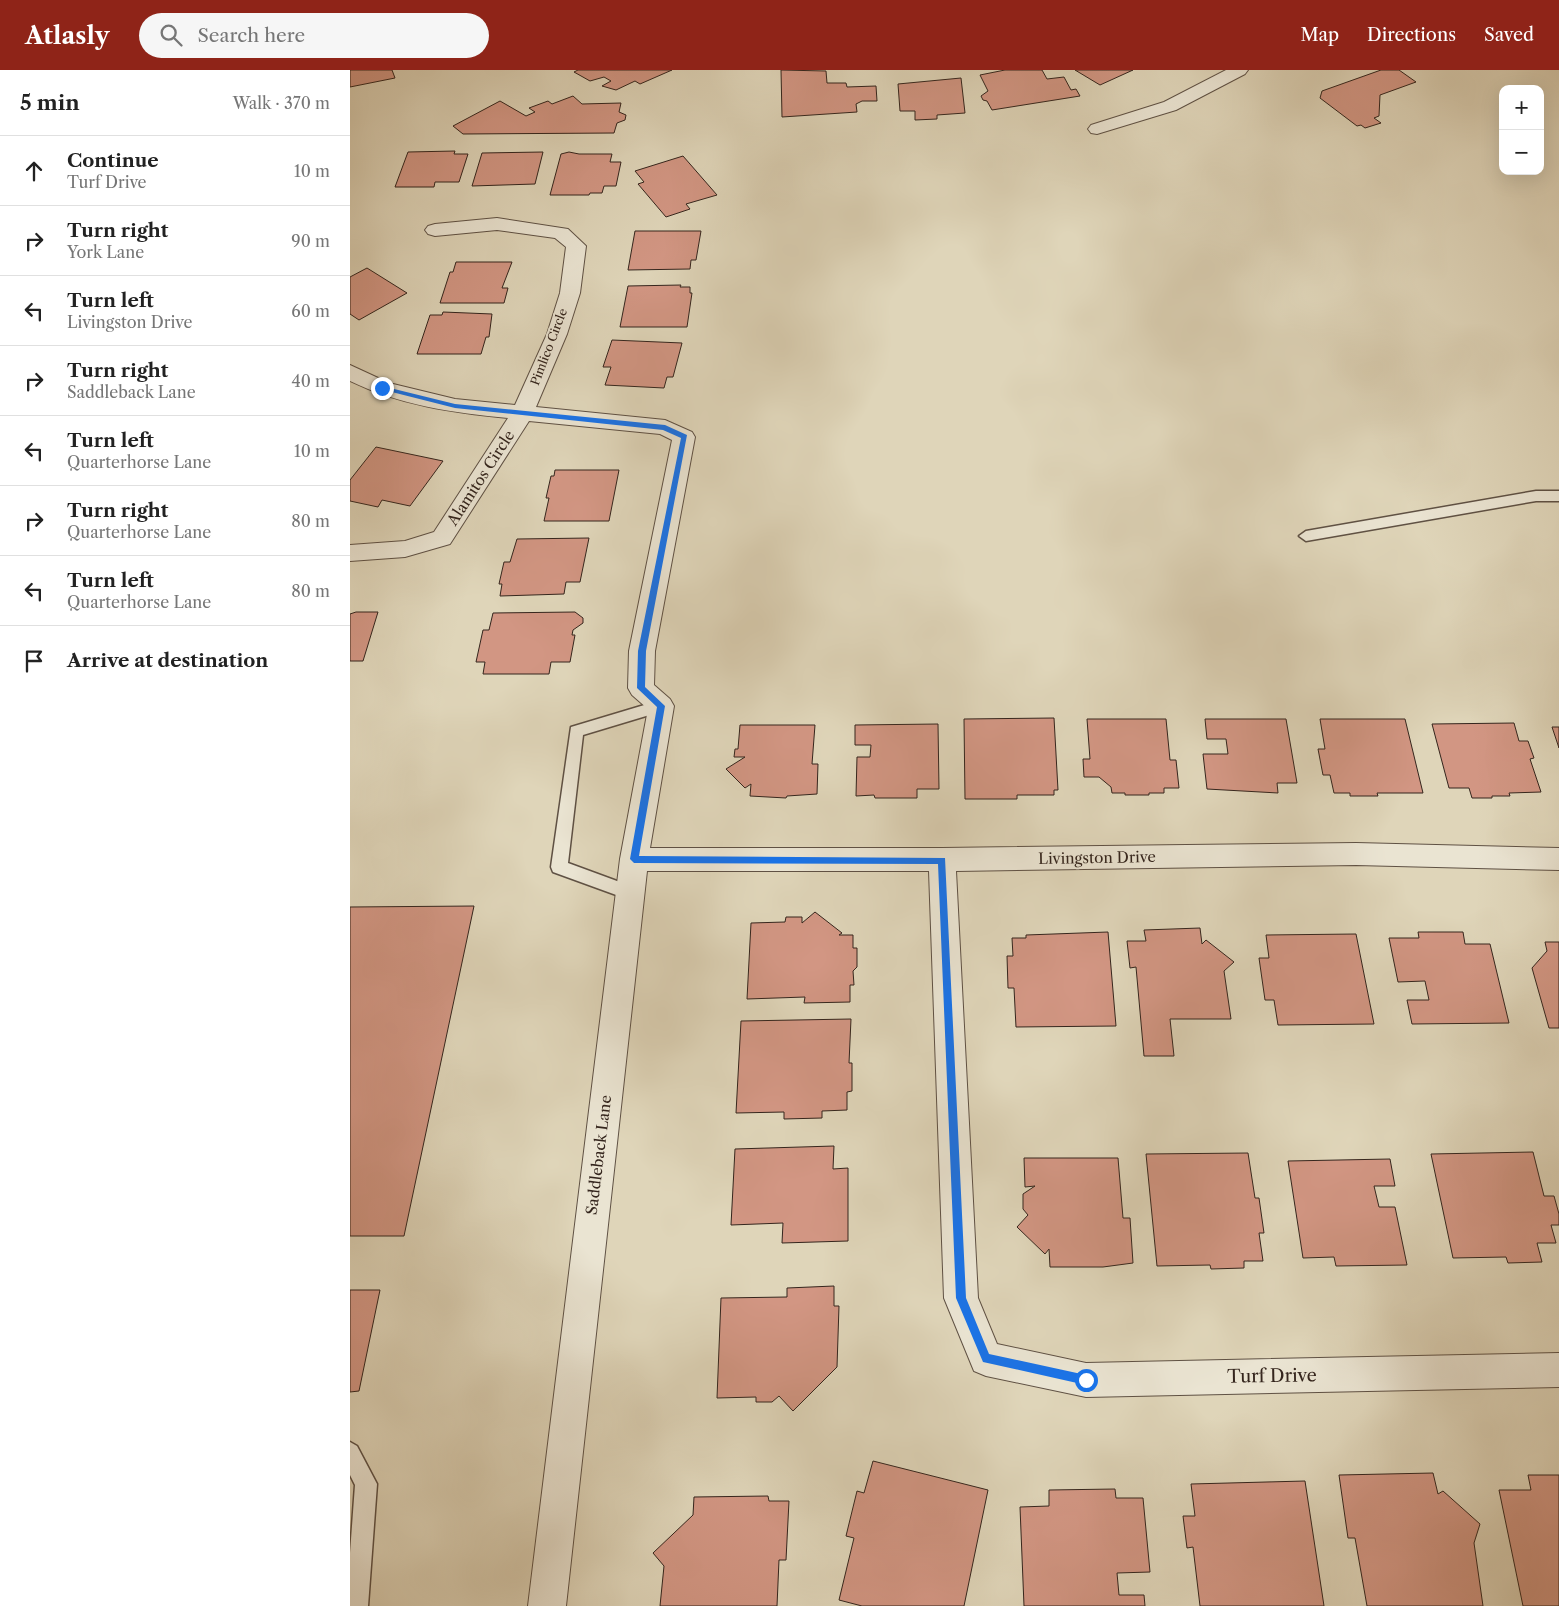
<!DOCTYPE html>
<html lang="en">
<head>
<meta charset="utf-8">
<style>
	:root { --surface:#fff; --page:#f6f6f6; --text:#222; --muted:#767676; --line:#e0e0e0; --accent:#8f2418 }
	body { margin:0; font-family:"Libre Caslon Text",serif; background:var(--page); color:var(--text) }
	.controls { position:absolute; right:15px; top:15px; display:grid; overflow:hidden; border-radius:10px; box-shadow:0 5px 20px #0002 }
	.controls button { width:45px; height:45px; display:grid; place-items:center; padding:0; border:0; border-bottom:1px solid var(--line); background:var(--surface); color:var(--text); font:25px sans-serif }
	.stop { position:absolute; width:15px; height:15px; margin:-11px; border:4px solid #1a73e8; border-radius:50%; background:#fff }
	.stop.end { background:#1a73e8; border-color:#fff; box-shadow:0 1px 5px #0008 }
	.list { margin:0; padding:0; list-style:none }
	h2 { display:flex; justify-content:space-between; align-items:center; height:65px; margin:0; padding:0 20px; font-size:21px }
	h2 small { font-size:16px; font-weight:400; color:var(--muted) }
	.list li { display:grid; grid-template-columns:32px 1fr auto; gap:15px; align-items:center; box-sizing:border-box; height:70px; padding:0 20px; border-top:1px solid var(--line) }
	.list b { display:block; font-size:19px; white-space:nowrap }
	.list p { margin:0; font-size:16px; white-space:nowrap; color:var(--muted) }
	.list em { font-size:16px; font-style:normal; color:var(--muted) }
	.icon { flex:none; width:28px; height:28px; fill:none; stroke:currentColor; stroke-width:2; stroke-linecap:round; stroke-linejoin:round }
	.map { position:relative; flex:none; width:1209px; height:1536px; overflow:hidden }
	header { display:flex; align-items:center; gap:30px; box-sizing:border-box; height:70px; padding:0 25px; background:var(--accent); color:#fff }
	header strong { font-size:24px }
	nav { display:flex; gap:28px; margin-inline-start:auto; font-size:18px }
	.search { width:350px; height:45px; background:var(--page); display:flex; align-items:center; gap:12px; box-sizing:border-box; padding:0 18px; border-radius:28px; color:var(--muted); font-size:19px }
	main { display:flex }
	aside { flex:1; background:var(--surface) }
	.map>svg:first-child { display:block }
</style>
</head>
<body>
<header>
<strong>Atlasly</strong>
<div class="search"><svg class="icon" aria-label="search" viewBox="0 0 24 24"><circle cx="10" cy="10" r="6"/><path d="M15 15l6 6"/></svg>Search here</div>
<nav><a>Map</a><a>Directions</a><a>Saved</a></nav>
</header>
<main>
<aside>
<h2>5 min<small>Walk · 370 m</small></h2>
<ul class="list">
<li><svg class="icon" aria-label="ahead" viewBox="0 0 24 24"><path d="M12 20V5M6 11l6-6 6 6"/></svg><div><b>Continue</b><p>Turf Drive</p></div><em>10 m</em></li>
<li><svg class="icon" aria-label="right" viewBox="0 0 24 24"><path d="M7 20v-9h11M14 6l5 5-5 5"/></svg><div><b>Turn right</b><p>York Lane</p></div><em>90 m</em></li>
<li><svg class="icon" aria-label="left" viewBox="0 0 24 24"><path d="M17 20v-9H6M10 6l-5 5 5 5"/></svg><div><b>Turn left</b><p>Livingston Drive</p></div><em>60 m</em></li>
<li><svg class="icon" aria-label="right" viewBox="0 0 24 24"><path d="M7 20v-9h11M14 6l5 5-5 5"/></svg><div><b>Turn right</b><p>Saddleback Lane</p></div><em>40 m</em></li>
<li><svg class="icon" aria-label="left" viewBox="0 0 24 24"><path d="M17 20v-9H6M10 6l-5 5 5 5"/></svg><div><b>Turn left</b><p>Quarterhorse Lane</p></div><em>10 m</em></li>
<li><svg class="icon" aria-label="right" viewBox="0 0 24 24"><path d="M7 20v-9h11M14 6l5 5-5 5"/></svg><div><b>Turn right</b><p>Quarterhorse Lane</p></div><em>80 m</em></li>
<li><svg class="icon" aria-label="left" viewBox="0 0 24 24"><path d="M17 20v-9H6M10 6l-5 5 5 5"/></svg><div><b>Turn left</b><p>Quarterhorse Lane</p></div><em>80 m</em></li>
<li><svg class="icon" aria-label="arrive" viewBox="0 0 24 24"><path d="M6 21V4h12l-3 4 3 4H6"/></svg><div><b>Arrive at destination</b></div></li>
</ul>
</aside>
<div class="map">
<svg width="1209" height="1536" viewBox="0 0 1209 1536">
	<rect width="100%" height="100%" fill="#dfd5b9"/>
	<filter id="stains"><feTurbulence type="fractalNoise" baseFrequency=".004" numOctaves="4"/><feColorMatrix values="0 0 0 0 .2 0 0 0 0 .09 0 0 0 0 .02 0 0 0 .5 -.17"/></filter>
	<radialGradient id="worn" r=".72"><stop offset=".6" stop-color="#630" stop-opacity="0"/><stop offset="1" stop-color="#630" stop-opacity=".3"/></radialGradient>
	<path fill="#d29683" stroke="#34251d" d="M0,0h42l3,8 -45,9z
		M228,0h94l-32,14 -5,-3 -19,9 -14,-4 9,-5 -7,-4 -14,4 -16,-9z
		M431,0l45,1 1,12h19l1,4 29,-1 1,15h-15l-6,3 1,8 -75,5z
		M655,0h37l5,9 17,-2 7,13 5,-1 4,7 -88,14 -5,-9 -4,-1 -2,-4 7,-5 -8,-16z
		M725,0h58l-33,15z
		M1031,0h18l17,12 -36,13 -1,21 -5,2 7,5 -16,5 -4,-3 -4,1 -37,-28 2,-7z
		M611,8l4,35 -28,2v4l-22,1v-9h-15l-2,-27z
		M223,26l9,8 39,-1 -2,9 7,3 -1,5 -8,3 -3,10 -151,1 -10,-8 47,-25 26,15 9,-4 -6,-4 19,-7 4,3z
		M105,81l-1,3h14l-9,28h-24l-1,5h-39l13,-35z
		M193,82l-8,32 -63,2 10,-33z
		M219,82l10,2h33l-2,8h11l-5,24h-12l-2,7h-12l-1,2h-39l11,-41z
		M333,86l34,39 -31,9 4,5 -24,8 -28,-33 6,-2 -9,-11z
		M285,161h66l-5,29h-5l-1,9 -62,1z
		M106,192h56l-10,26h6l-4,15h-64l10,-31h3z
		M17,198l40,25 -48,27 -9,-6v-37z
		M331,215l-1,2h10v6h2l-5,34h-67l8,-41z
		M93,242l49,2 -3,23h-3l-5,17h-64l13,-39h12z
		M262,270l70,3 -9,34h-6l-3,11 -59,-3 6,-18h-8z
		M26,377l67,14 -33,45 -28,-6 -4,7 -28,-6v-21z
		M205,400h64l-10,51h-65l5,-23h-3l5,-22h3z
		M239,468l-9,44h-14l-2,12 -64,2 2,-12h-3l5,-22h6l7,-23z
		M6,542h22l-15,49h-13v-47z
		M225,542l8,6v5l-10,7 -1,5h3l-5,27h-19l-2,12h-66l2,-12h-9l7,-32h6l4,-17z
		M704,648l4,72h-4v5h-37v4h-52l-1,-80z
		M737,649h79l4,41h6l3,28h-15v5h-15v2h-24v-2h-13l-1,-6 -12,-10h-15l-1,-18h7z
		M855,649h81l11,64h-20l1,10 -71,-4 -4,-35h25l-2,-15h-19z
		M970,649h85l18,74h-46l1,3h-28v-3h-16l-4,-18h-7l-5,-26h7z
		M1164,653l5,18h9l6,17 -4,1 11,33 -32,1 1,3h-18v2h-20l-3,-10h-20l-17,-64z
		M588,654l1,65h-22v9h-42l-1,-3 -18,1 1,-39h13l1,-12h-16v-20z
		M390,655h75l-3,39h6l-1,30 -30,2 -1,2 -36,-2 1,-12 -6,4 -19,-19 19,-12h-11l1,-8h3z
		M1202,657h7v21z
		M124,836l-70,330h-54v-329z
		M465,842l27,21 -3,2h14v13h4v19l-4,4 1,14h-4v17l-46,1 1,-6 -58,2 4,-76 34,-1 1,-5h16v6z
		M850,858l2,16 4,-4 28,22 -10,9 7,48h-61l4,37h-30l-8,-89 -6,1 -3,-27h19l-2,-11z
		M758,862l8,94 -100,1 -2,-39h-6l-1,-32h6l-1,-18h14v-3z
		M1068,862h45l2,12h25l19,79 -97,1 -5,-24h22l-4,-19 -27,1 -9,-44h30z
		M1006,864l18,90 -96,1 -4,-25h-9l-6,-42h10l-3,-23z
		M1195,872h14v86h-10l-17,-60 15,-17z
		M501,949l-2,44h3v28l-5,1v18l-25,1v7l-38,1v-7l-48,1 5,-92z
		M484,1076l-1,23 15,-1v73l-66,2 1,-20 -52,2 4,-76z
		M1183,1082l11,44h10l5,18v11h-8l5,18h-19l5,19 -34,1 -2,-6 -53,1 -22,-104z
		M898,1083l7,45h4l5,35h-5l4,28h-19v7l-33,1 -1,-4 -53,1 -11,-112z
		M674,1088h94l5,60h7l3,45 -30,4h-53l-1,-18 -4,5 -28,-27 11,-12 -5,-6v-15l12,-8 -10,1z
		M1040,1089l5,27h-21l5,21h16l12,58 -71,1 -2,-9 -31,1 -15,-97z
		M484,1216v20h5l-2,61 -44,44 -14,-15 -7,6h-16v-5l-39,1 4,-100 66,-1v-9z
		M0,1220h30l-21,101 -9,1z
		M523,1391l115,29 -24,116h-102l-23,-6 15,-62 -8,-2 11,-45 7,2z
		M1083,1403l5,21 5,-3 37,33 -6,19 9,63h-116l-12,-68h-7l-9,-63z
		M1178,1405h31v131h-36l-24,-116h32z
		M955,1411l19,125h-124l-7,-59 -6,1 -4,-32h12l-4,-32z
		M765,1419l1,9h27l7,74 -33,1 2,22h25l1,11h-121l-4,-99 29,-1v-16z
		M418,1426l1,5h20l-3,59h-7l-2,46h-117l4,-40 -11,-13 40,-38 1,-18z"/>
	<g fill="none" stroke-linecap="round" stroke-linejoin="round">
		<g stroke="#5f5144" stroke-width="3">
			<path id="service" d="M1186,421h23v10h-23l-230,40 -7,-5 7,-5z
				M311,630l5,2 3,4 -3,4 -83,25 -15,128 68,25 2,5 -2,5 -6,2 -77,-28 -2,-5 20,-140z
				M0,1372l7,4 20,38 -9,122h-18v-53l5,-68 -5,-10z"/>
		</g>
		<g stroke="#5f5144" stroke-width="2">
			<path id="minor" d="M876,0h22l-3,4 -69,36 -79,24 -6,-1 -3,-4 3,-4 73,-23z
				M147,148l71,11 18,17 -6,47 -13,41 -31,73 129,13 27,12 3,5 -40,214 -1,34 16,14 4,7 -24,142h292l414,-5 203,5v22l-203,-5 -400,6 22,427 19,46 89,19 473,-10v34l-473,10 -100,-21 -12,-5 -30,-73 -15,-427h-282l-81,735h-38l92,-747 28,-150 -16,-14 -4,-7 1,-37 43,-211 -12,-6 -131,-13 -79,123 -45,13 -55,4v-16l55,-4 29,-9 74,-114c-54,-5 -109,-13 -158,-37v-16l39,18 66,16 60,6 32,-71 13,-41 6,-46 -11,-9 -58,-8 -62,6 -7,-2 -3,-4 3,-4 7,-2z"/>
		</g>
		<use href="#service" fill="#eae4d2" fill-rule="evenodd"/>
		<use href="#minor" fill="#eae4d2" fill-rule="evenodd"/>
	</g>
	<path fill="#1a73e8" d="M32,316l73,18 210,21 22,10 -41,216 -1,36 20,19 -26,150 306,2 21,440 23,56 97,21 4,1v7l-4,2 -103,-23 -27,-64 -18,-434 -304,-1 -4,-4 27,-152 -20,-19 1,-37 43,-213 -18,-8 -208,-22 -75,-19z"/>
	<g text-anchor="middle" stroke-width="4" stroke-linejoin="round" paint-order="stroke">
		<g font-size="12" fill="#34251d" stroke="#eae4d2">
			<text transform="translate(199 277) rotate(-69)" y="4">Pimlico Circle</text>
		</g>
		<g font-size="15" fill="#34251d" stroke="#eae4d2">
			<text transform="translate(131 408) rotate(-57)" y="5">Alamitos Circle</text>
			<text transform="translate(747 788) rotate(-1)" y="5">Livingston Drive</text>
			<text transform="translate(249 1085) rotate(-83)" y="5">Saddleback Lane</text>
		</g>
		<g font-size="18" fill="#34251d" stroke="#eae4d2">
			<text transform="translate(922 1306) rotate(-1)" y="6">Turf Drive</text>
		</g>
	</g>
	<rect width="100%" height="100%" filter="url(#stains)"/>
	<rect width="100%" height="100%" fill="url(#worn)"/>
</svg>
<div class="controls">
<button>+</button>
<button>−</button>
</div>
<div class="stop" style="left:736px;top:1310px"></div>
<div class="stop end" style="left:32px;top:318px"></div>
</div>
</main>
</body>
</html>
